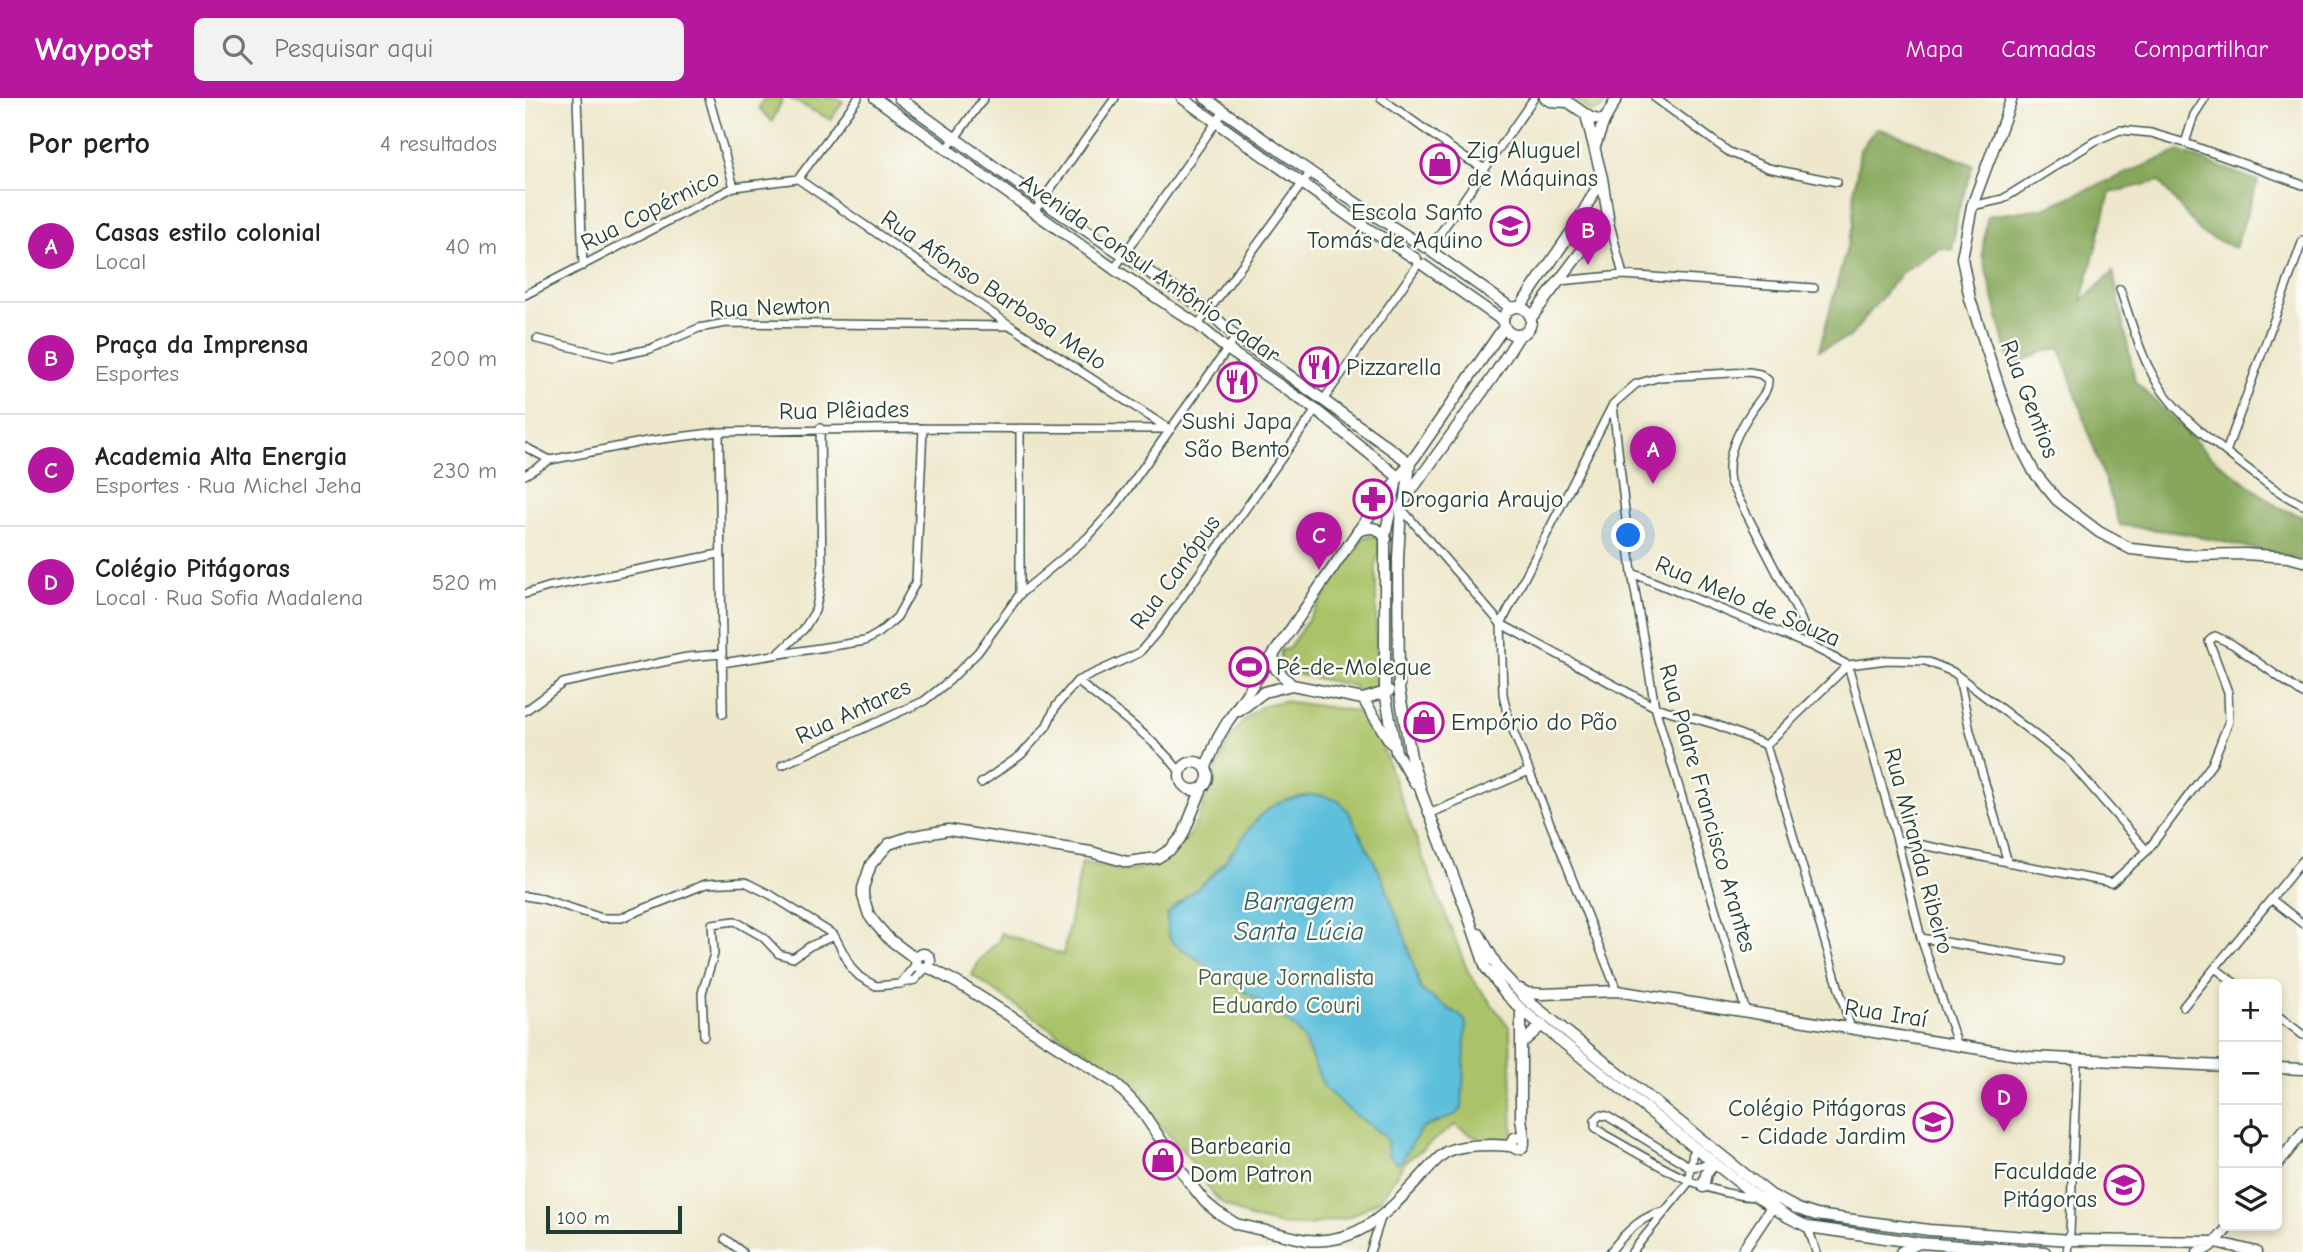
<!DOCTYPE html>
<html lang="pt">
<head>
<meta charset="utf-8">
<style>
	:root { --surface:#fff; --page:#f2f2f2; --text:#222; --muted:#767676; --line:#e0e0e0; --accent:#b5179e }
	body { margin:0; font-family:"Comic Neue",sans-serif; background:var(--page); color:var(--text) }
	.controls { position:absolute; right:21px; bottom:21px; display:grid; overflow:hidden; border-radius:10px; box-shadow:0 4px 10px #0003 }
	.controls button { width:63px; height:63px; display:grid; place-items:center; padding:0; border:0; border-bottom:2px solid var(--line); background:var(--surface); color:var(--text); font:35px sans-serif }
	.scale { position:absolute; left:21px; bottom:18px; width:136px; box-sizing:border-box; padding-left:7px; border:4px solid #1f3d34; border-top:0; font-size:19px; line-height:24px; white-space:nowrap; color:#1f3d34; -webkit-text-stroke:5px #fdfcf7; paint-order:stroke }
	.you { position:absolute; left:1104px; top:438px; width:24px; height:24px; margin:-18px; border:5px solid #fff; border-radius:50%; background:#1a73e8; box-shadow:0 0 0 10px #1a73e833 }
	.badge { display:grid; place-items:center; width:46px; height:46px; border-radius:50%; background:var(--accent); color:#fff; font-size:23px; font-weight:700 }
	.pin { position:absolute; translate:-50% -58px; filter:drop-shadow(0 2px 4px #0008) }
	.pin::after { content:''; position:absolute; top:37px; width:24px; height:21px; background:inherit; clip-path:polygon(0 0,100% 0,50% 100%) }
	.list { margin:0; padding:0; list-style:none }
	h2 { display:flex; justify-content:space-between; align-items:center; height:91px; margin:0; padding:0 28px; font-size:30px }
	h2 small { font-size:23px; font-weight:400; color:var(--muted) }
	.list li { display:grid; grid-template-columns:46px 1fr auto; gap:21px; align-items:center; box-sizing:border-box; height:112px; padding:0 28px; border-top:2px solid var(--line) }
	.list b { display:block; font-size:26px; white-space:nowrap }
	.list p { margin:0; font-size:23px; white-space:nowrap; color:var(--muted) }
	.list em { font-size:23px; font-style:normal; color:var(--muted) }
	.icon { flex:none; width:38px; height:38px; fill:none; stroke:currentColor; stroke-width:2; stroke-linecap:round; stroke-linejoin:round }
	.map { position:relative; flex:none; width:1778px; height:1154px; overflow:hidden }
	header { display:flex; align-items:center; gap:42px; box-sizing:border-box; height:98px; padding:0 35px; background:var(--accent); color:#fff }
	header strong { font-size:33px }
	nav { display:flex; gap:38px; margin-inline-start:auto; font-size:24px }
	.search { width:490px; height:63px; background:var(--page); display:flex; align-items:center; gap:18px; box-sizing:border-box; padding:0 24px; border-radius:10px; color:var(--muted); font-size:26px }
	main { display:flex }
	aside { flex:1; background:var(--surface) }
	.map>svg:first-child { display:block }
</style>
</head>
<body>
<header>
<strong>Waypost</strong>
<div class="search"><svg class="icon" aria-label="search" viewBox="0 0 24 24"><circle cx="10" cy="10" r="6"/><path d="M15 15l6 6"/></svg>Pesquisar aqui</div>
<nav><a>Mapa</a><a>Camadas</a><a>Compartilhar</a></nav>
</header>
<main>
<aside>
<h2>Por perto<small>4 resultados</small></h2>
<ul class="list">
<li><span class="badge">A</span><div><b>Casas estilo colonial</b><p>Local</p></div><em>40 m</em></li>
<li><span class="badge">B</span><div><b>Praça da Imprensa</b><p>Esportes</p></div><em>200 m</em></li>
<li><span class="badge">C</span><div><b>Academia Alta Energia</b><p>Esportes · Rua Michel Jeha</p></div><em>230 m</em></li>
<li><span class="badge">D</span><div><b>Colégio Pitágoras</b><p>Local · Rua Sofia Madalena</p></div><em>520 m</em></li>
</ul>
</aside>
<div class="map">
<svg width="1778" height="1154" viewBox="0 0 1778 1154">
	<rect width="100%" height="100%" fill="#fdfcf7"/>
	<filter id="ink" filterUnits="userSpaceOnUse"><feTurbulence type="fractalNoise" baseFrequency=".0143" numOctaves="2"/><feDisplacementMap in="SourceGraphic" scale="14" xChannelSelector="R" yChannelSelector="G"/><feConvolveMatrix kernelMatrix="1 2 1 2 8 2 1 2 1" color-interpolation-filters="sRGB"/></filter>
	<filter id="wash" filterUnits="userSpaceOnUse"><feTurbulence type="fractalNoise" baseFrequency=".00686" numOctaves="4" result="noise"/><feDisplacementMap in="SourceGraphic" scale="28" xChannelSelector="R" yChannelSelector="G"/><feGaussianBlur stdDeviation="1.57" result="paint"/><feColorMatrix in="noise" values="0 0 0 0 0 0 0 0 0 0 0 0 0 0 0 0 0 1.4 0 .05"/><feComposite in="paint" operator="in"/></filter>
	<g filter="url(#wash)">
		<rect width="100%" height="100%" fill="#eee7cb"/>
		<path fill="#aac267" stroke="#64804e" stroke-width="2" d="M239,0h19l-11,24 -13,-14z
			M264,0h49l5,3 -12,19z
			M1049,0h36c-6,8 -10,14 -20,14z
			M850,438l5,6v12l-3,3 -1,5v125l-15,5 -5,-2 -2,-4 -57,-12h-10l-7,-10 1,-14 7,-1 76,-112z
			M758,603l72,10 20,16 48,131 46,116 41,54 3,112 -5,-2c-20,12 -36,-3 -53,-13l-50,37 -25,38 -33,18 -39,7h-26l-32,-7 -27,-14 -10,-10 -25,-37 -80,-91 -89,-58 -47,-33 7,-14 20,-21 2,-7 62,22 19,-93c15,3 33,8 48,9 7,0 14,-4 21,-6 67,-21 52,-123 107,-156 7,-5 16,-6 25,-8z"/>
		<path fill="#87a85c" stroke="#537248" stroke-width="2" d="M1351,30c34,9 65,25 97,37l-15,47 -6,38 -12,-2 -38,24 -52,65 -31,13 34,-125 1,-32 6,-43z
			M1654,53l79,30 -23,67 -34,-15 -42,-52 -49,12 -28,108 31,-29 22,109 74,74 69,52 25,10v43l-115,-26 -68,-9 -60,-177 -18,4 -31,15 -29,-113 5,-38 57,-8z"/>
		<path fill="#5dbfdb" stroke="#3e7e88" stroke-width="2" d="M797,697l17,6 10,11 30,59 26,66 16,53 42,28 3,5 -4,85 -5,6 -36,15 -20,33 -4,1 -9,-9 -1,-13 -4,-6 -38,-28 -21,-20 -21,-49 -7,-9 -27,-21 -97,-66 -4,-7 -1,-20c15,-18 38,-30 53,-48 36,-41 37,-71 102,-72z"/>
	</g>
	<g filter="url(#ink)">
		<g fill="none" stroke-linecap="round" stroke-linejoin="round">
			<g stroke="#3e564b" stroke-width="10">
				<path id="minor" d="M52,0l6,168
					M184,0l25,89
					M856,0l84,60 19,10
					M1130,0l74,54 39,16 69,14
					M1660,45l9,-28 11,-17
					M422,51l37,-51
					M273,81l213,147 158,103
					M273,81l60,-81
					M1447,108l31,-7 92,-58 25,-11 31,3 34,10 118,42
					M509,114l81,-114
					M1083,118l15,59
					M905,150l104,-150
					M589,171l110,-158
					M1034,183l64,-6 191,13
					M1595,191c9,26 16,52 28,77 19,42 57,70 92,97 21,16 39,31 63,42
					M0,197l209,-108 64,-8
					M673,227l112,-152
					M12,241l76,18 37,-8 49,-21 27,-5 285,3
					M799,301l95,-136
					M1088,307l19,168 23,134 91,305
					M495,331v165
					M194,334l4,282
					M0,349l25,13
					M1701,354l77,-212
					M0,377l25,-15 97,-19 72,-9 204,-4 248,1
					M876,410l100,116 154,83 62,18 49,20
					M1107,475l179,73 37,19 49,175 24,98 37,108
					M0,496l23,-7 171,-33
					M253,556l26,-25 11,-18 4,-18 3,-23 -2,-142
					M197,565l143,-22 14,-8 18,-16 19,-35 7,-154
					M1434,579l11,54 38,132
					M552,583c31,25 81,60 103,91
					M0,613l38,-28 124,-26 35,-3
					M1241,647l82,-80 39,-5 39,1 27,11 115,88 79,91
					M1241,647l85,284
					M257,667l142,-64 25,-20 29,-29 42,-58 67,-56 28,-31 121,-170
					M456,685l40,-28 25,-28 10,-21 21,-25 62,-28 20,-23 157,-220
					M904,716l100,-43
					M1372,742l215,43 35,-32 65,-87 17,-43 -1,-29 -19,-51 6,-5 17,8 71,50
					M0,798l18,3 59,19h19l85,-34 39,-2 26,13 63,40 18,34 8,8 16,9 23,-2 16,-4 10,-11
					M1746,801l32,25
					M1396,840l138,23
					M1690,870l21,16
					M375,886l16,-20
					M1092,893l-109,-273 -5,-24 -2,-70 112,-220 23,-20 24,-7 89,-5 11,2 8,6c1,11 -9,20 -15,29 -15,22 -28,46 -23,73l71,137 10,27
					M1658,909l120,-147
					M1752,917l26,20
					M179,938l-2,-43 12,-39 -2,-30 23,-3 28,16 16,17 14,4 17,-12 24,-10
					M1189,1066l-24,3 -83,-51 -7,-1 -5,5v7l10,8c48,26 95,60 151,62
					M1283,1129l8,25
					M200,1141l17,13
					M845,1154l11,-34
					M1085,1154c13,-17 31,-37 53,-40
					M1107,1154l57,-70 1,-15 4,-19
					M1542,1154l3,-20 7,-172"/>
			</g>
			<g stroke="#3e564b" stroke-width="13">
				<path id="tertiary" d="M350,0l239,171 84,56 29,24 89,61 82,67
					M374,0l143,103 167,111 27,25 174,126
					M657,0l172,122 62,39
					M680,0c73,51 144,103 220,149
					M1020,0l5,3 18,1 23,16 13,3
					M1487,0l-40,108 -10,52 8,41 31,94 20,54 13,25 23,28 42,32 32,17 56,6 58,-1 43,3 15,4
					M1070,48l9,-25 13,-23
					M1047,133l35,-15
					M907,154l79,56
					M898,167l80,56
					M978 223a14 14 0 1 1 28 0a14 14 0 1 1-28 0Z
					M995,209l52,-76 30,-52
					M1006,220l77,-102 -6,-38 -16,-63
					M885,365l-4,35 -5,10 -3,50 1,131 12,68 11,37 45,118 19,56 20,26 15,15 236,188 31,20 20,10 112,16 125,9
					M871,386l-11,52v156l11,60 19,31
					M883,397l85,-118 26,-41
					M833,433c14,-5 20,-5 28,8
					M748,557l3,14 16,16
					M838,601l28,44
					M714,613l25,-19 28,-7 71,14 26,-8
					M655 678a14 14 0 1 1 28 0a14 14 0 1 1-28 0Z
					M681,669l12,-29 10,-17 130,-190 58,-76 88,-128
					M954,836l21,37 27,29 244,195 27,14 18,6 113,15 141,10 146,2 40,10
					M391 863a7 7 0 1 1 14 0a7 7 0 1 1-14 0Z
					M391,861l-27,-20 -15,-17 -5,-7 -6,-19v-8l8,-24 18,-20 20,-7 39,-7 143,22 36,10 30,-4 14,-9 12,-14 19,-47
					M403,869l35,19 152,97 26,27 48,72 16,20 12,10 19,12 70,16c52,5 81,-27 113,-61 8,-9 17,-20 27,-27 14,-8 53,-8 68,-5
					M995,891l7,4 16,1 74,-3 413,66 194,9
					M996,911v109l3,21
					M997,945l20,-18
					M1752,970l26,1
					M987 1045a6 6 0 1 1 12 0a6 6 0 1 1-12 0Z
					M1752,1067l26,-33
					M1178,1089l3,-13 8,-10
					M1217,1154l30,-45
					M1376,1154l18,-9
					M1673,1154c14,-4 22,-15 31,-26"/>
			</g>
			<use href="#minor" stroke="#fff" stroke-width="7"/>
			<use href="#tertiary" stroke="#fff" stroke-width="10"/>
		</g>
	</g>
	<defs>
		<g id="shop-ring" transform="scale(2.0125)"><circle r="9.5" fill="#fdfcf7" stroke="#b5179e" stroke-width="1.5"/><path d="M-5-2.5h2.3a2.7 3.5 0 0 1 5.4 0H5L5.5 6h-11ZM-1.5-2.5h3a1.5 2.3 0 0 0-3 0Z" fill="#b5179e"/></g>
		<g id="school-ring" transform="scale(2.0125)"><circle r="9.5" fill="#fdfcf7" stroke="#b5179e" stroke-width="1.5"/><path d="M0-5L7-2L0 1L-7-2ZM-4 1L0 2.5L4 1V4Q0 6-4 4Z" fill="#b5179e"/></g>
		<g id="restaurant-ring" transform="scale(2.0125)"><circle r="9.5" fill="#fdfcf7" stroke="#b5179e" stroke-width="1.5"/><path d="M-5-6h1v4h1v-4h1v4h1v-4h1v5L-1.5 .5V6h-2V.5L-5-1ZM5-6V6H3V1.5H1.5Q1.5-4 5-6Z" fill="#b5179e"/></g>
		<g id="pharmacy-ring" transform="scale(2.0125)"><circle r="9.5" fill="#fdfcf7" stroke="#b5179e" stroke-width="1.5"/><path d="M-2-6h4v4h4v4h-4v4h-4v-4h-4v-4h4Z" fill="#b5179e"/></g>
		<g id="stadium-ring" transform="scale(2.0125)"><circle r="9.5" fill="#fdfcf7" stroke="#b5179e" stroke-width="1.5"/><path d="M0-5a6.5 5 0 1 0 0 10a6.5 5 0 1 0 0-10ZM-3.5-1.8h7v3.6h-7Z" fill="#b5179e"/></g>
		<g id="university-ring" transform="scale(2.0125)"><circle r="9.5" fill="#fdfcf7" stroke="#b5179e" stroke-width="1.5"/><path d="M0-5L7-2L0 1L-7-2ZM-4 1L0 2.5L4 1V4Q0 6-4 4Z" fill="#b5179e"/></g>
	</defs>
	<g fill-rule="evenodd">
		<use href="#shop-ring" x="915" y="66"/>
		<use href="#school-ring" x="985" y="128"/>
		<use href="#restaurant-ring" x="794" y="269"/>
		<use href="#restaurant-ring" x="712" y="284"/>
		<use href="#pharmacy-ring" x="848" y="401"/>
		<use href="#stadium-ring" x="724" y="569"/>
		<use href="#shop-ring" x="899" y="624"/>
		<use href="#school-ring" x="1408" y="1024"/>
		<use href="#shop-ring" x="638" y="1062"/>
		<use href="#university-ring" x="1599" y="1087"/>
	</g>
	<g text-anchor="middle" stroke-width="5" stroke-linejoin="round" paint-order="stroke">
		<g font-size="24" fill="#1f3d34" stroke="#fdfcf7" text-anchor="start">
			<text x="942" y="60">Zig Aluguel<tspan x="942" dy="28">de Máquinas</tspan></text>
			<text x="958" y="122" text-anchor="end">Escola Santo<tspan x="958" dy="28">Tomás de Aquino</tspan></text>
			<text x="821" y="277">Pizzarella</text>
			<text x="712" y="331" text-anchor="middle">Sushi Japa<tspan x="712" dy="28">São Bento</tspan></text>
			<text x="875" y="409">Drogaria Araujo</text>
			<text x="751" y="577">Pé-de-Moleque</text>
			<text x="926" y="632">Empório do Pão</text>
			<text x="1381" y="1018" text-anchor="end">Colégio Pitágoras<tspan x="1381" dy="28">- Cidade Jardim</tspan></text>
			<text x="665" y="1056">Barbearia<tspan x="665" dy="28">Dom Patron</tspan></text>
			<text x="1572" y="1081" text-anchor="end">Faculdade<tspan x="1572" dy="28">Pitágoras</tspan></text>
		</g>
		<g font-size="24" fill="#1f3d34" stroke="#fdfcf7">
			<text transform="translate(125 112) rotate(-27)" y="8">Rua Copérnico</text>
			<text transform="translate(625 170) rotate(35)" y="8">Avenida Consul Antônio Cadar</text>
			<text transform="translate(469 192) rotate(34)" y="8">Rua Afonso Barbosa Melo</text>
			<text transform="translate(245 209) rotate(-2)" y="8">Rua Newton</text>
			<text transform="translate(1505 301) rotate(69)" y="8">Rua Gentios</text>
			<text transform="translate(319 312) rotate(-1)" y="8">Rua Plêiades</text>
			<text transform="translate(650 474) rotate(-54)" y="8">Rua Canópus</text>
			<text transform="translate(1223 503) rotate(23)" y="8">Rua Melo de Souza</text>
			<text transform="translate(328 613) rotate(-25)" y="8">Rua Antares</text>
			<text transform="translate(1183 710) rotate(74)" y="8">Rua Padre Francisco Arantes</text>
			<text transform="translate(1394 753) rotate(75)" y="8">Rua Miranda Ribeiro</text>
			<text transform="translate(1361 915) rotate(9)" y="8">Rua Iraí</text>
		</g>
		<g font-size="24" fill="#425e41" stroke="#fdfcf7">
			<text x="761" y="887">Parque Jornalista<tspan x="761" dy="28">Eduardo Couri</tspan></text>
		</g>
		<g font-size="26" font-style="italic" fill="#2e5e5e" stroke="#fdfcf7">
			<text x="774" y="812">Barragem<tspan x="774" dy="30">Santa Lúcia</tspan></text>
		</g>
	</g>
</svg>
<div class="controls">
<button>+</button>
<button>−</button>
<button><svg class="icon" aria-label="locate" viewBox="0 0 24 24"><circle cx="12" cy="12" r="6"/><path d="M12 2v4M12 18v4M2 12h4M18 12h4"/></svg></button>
<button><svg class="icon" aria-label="layers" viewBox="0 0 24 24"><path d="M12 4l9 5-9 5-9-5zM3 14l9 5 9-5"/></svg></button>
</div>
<div class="scale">100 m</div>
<div class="you"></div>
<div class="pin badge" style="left:1128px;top:386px">A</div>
<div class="pin badge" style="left:1063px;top:167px">B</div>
<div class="pin badge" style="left:794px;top:472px">C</div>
<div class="pin badge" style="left:1479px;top:1034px">D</div>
</div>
</main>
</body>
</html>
